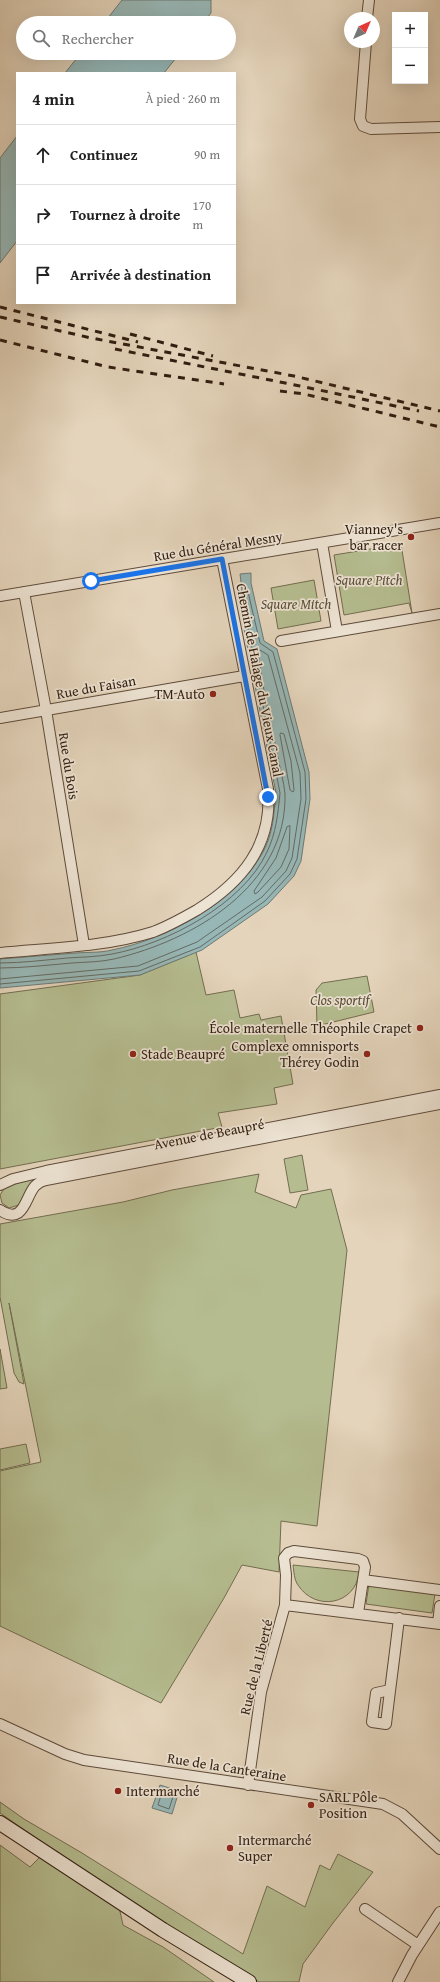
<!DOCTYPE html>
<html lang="fr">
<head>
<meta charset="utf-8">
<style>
	:root { --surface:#fff; --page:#f2f2f2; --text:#222; --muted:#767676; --line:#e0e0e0 }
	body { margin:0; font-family:"Gentium Book Plus",serif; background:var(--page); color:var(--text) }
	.controls { position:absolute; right:12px; top:12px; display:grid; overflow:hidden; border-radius:0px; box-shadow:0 4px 16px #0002 }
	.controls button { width:36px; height:36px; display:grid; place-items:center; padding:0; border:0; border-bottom:1px solid var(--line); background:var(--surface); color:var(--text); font:20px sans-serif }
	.compass { position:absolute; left:344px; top:12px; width:36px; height:36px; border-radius:50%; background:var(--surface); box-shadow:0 4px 16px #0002; rotate:44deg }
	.stop { position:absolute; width:12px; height:12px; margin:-9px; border:3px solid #1a73e8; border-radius:50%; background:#fff }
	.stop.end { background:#1a73e8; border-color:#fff; box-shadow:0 1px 4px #0008 }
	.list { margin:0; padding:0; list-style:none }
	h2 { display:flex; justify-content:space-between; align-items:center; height:52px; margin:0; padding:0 16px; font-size:17px }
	h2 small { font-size:13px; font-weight:400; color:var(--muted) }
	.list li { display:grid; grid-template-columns:26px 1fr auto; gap:12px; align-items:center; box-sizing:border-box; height:60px; padding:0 16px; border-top:1px solid var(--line) }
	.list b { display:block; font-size:15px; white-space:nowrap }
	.list em { font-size:13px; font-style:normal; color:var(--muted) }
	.icon { flex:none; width:22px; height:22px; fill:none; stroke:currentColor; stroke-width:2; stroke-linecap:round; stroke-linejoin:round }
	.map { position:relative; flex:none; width:440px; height:1982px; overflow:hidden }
	.search { position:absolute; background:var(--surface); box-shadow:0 4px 16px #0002; left:16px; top:16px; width:220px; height:44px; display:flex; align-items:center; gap:10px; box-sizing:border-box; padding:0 14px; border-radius:22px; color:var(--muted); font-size:15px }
	.panel { position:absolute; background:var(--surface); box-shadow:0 4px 16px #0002; left:16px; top:72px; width:220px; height:232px; border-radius:0px }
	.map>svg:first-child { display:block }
</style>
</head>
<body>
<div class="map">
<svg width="440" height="1982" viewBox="0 0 440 1982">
	<rect width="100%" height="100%" fill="#e4d4bb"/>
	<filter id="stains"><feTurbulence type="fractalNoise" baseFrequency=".005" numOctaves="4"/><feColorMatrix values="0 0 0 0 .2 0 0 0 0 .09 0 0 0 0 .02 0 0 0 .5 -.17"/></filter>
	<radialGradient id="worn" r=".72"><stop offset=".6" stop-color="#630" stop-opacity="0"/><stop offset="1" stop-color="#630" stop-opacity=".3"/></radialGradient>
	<path fill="#b5bd90" stroke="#736d50" d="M401,544l11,69 -3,-10 -65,12 -10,-60z
		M314,580l7,41 -43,8 -7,-41z
		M196,952l10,43 28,-5 6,28 19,-4 2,6 20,-4 12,68 -19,4 3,16 -59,9 4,14 -222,42v-175l140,-19z
		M367,976l7,36 -57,14 -1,-36 6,-7z
		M302,1155l6,35 -18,3 -6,-34z
		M259,1174l-4,18 41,16 5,-13 30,-6 16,61 -30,276 -36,-5 -2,51 -37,-7 -18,33 -63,105 -161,-77v-155l41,-9 -32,-159 15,81 -5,-2 -5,-9 -14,-76v-73l123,-22 49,-12z
		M31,1179l2,2 -6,7 -8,17 -10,3 -7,-5 -2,-8 5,-8z
		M0,1349l7,39 -7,1z
		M26,1444l4,19 -30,7v-21z
		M293,1565l66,7c-3,33 -44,40 -61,13 -4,-5 -4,-14 -5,-20z
		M369,1584l66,10 -3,19 -66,-9z
		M0,1802l24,17 58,34 161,101 24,-68 38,21 15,-42 10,5 8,-16 35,18 -40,51 -30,41 -4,18h-40l-167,-105 -92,-64z
		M0,1845l30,22 10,-10 79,50 4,18 40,22 51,35h-214z"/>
	<path fill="#97b7b6" stroke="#6e7974" d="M122,0h89v13l-8,10h-99z
		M81,53h99l-16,20h-99z
		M17,136v105l-17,22v-105z
		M251,573v10l13,58 13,8 32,123 1,27 -9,62 -7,15 -26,28 -66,46 -62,25 -140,13v-29c25,-2 50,-4 76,-6 11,-1 24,0 36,-3 55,-11 123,-47 151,-98 10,-18 11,-38 13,-59l-39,-200 5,-3 -2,-16z
		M160,1785l19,6 -7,23 -20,-6z"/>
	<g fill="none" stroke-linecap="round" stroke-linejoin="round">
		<path stroke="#646a63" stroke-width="1" d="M281,733l3,1 7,27 3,29 -1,2 -3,-2 -10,-55z
			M290,826l-1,23 -8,18 -23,25 -3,2 -1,-3 22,-33 11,-31z
			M0,963c22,0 45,-3 67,-5 14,-1 30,-1 45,-4 55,-10 131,-50 155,-102 9,-19 11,-38 13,-59l-38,-196 6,-5 12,51 13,9 32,120 1,27 -9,60 -7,15 -25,27 -65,46 -61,24 -139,13
			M0,968c24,0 48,-3 72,-5 14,-1 29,-1 42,-4 80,-19 173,-73 171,-165 -1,-12 -5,-25 -7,-36 -7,-35 -16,-71 -20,-107l2,-1 8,5 32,118 1,26 -9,59 -6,13 -24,26 -65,45 -59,24 -138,13
			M164,1790l10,4 -5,15 -11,-4 4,-13z"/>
		<g stroke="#5e4b3b" stroke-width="12">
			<path id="street" d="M367,18l2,-18
				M366,42l-6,77 3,7 8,3 69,-2
				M322,543l15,88
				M24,592l22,118 38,235
				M0,596l440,-73
				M281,641l159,-27
				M0,718l244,-42
				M0,953c51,-5 105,-6 153,-21 16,-6 30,-14 44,-22 45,-28 76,-65 71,-121l-46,-230
				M0,1185l13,-6 33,-8 394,-76
				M0,1210c24,16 25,-13 35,-24 3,-3 7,-5 11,-6l394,-76
				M363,1580l77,10
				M285,1605l155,19
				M438,1623l2,-17
				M390,1690l-14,3 -4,29 14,2c4,-35 9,-70 13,-106
				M0,1724l65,30 19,6 299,44 19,10 38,35
				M248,1785l13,-93 24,-87 1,-30 -2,-17 4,-5 6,-2 64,8 5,2 2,6 -7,46
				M365,1909l53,36
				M398,1982l14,-27 28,-43"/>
		</g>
		<g stroke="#311d10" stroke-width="16">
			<path id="secondary" d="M0,1823l163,107 86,52"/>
		</g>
		<use href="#street" stroke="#ede3d3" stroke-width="10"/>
		<use href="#secondary" stroke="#ede3d3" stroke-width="14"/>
		<path stroke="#311d10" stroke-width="3" stroke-dasharray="7 7" stroke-linecap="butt" d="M0,307l138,35
			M0,317l91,21 203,38 146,35
			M130,334l83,22
			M0,340l108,27 116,17
			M115,349l185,37 119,25
			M280,391l24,3 136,33"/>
	</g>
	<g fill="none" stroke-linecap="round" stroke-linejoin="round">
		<path stroke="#1a73e8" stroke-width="5" d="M91,581l131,-22 46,238"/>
	</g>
	<g fill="#8f2418" stroke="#ede3d3" stroke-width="1.5">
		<circle cx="411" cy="537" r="4"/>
		<circle cx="213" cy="694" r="4"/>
		<circle cx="420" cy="1028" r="4"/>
		<circle cx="133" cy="1054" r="4"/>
		<circle cx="367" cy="1054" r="4"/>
		<circle cx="118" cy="1791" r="4"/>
		<circle cx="311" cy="1805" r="4"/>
		<circle cx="230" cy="1848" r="4"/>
	</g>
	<g text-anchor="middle" stroke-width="3.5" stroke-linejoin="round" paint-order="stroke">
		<g font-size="14" fill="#311d10" stroke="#ede3d3" text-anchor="end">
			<text x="403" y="534">Vianney's<tspan x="403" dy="16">bar racer</tspan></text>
			<text x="205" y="699">TM Auto</text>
			<text x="412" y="1033">École maternelle Théophile Crapet</text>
			<text x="359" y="1051">Complexe omnisports<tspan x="359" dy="16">Thérey Godin</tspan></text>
			<text x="141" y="1059" text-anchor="start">Stade Beaupré</text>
			<text x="126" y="1796" text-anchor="start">Intermarché</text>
			<text x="319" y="1802" text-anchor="start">SARL Pôle<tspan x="319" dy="16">Position</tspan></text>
			<text x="238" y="1845" text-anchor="start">Intermarché<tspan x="238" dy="16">Super</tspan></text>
		</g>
		<g font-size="14" fill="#311d10" stroke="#ede3d3">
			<text transform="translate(218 546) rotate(-9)" y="5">Rue du Général Mesny</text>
			<text transform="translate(260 680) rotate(79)" y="5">Chemin de Halage du Vieux Canal</text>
			<text transform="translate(96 687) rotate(-10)" y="5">Rue du Faisan</text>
			<text transform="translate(69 766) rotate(81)" y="5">Rue du Bois</text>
			<text transform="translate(209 1134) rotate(-11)" y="5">Avenue de Beaupré</text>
			<text transform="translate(256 1667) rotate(-76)" y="5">Rue de la Liberté</text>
			<text transform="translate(227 1767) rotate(9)" y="5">Rue de la Canteraine</text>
		</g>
		<g font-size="14" font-style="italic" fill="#594d36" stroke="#ede3d3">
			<text x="369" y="585">Square Pitch</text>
			<text x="296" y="609">Square Mitch</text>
			<text x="340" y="1005">Clos sportif</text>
		</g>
	</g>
	<rect width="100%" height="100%" filter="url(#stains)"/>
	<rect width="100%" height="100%" fill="url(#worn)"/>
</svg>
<div class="controls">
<button>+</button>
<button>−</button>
</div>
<svg class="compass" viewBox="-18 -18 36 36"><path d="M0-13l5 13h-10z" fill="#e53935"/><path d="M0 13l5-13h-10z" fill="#767676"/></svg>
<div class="stop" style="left:91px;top:581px"></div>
<div class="stop end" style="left:268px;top:797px"></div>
<div class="search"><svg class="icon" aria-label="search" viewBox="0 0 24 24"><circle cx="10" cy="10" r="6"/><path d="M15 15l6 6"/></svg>Rechercher</div>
<section class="panel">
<h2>4 min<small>À pied · 260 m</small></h2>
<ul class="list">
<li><svg class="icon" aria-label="ahead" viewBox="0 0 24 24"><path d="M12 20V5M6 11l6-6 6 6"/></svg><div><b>Continuez</b></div><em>90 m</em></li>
<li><svg class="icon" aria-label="right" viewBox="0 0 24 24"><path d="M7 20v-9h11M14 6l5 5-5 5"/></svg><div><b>Tournez à droite</b></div><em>170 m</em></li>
<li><svg class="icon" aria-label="arrive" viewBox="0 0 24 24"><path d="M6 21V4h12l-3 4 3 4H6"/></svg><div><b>Arrivée à destination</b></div></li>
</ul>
</section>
</div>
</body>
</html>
